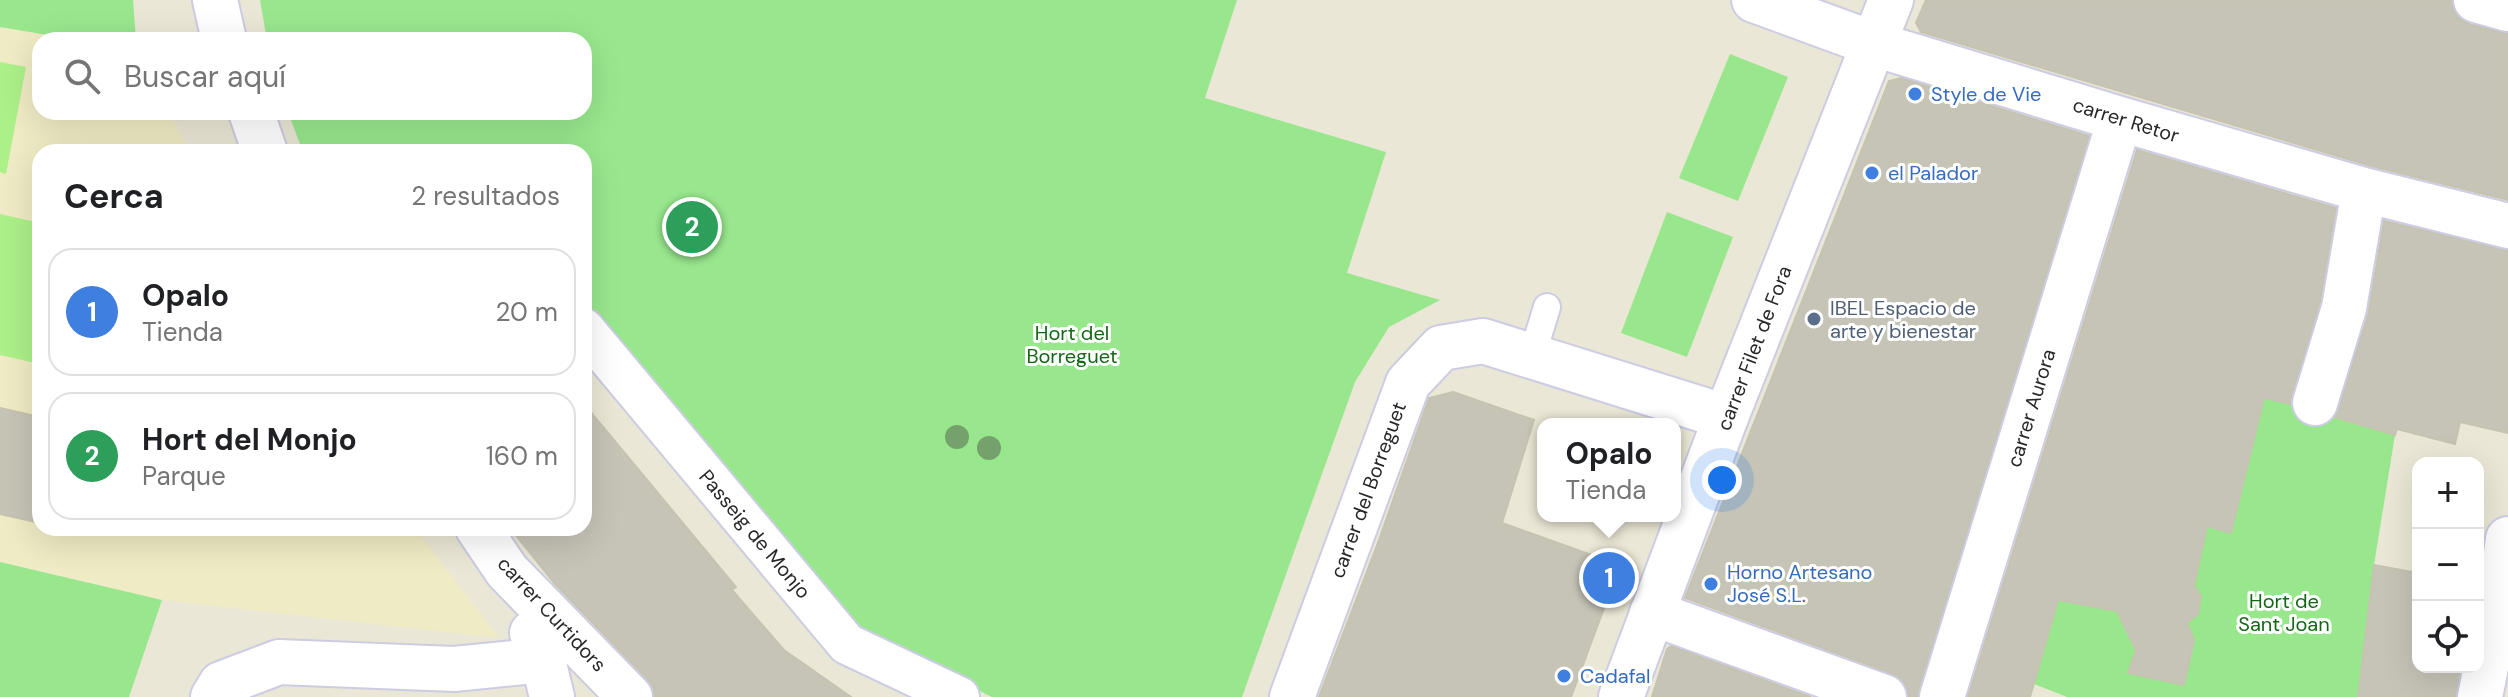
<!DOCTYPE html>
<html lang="es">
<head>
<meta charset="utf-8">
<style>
	:root { --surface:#fff; --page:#f6f6f6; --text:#202124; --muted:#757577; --line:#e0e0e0; --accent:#7c3aed }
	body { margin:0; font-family:"DM Sans",sans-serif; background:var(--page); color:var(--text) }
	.controls { position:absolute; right:24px; bottom:24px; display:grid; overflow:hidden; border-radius:16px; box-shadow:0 8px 32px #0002 }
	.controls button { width:72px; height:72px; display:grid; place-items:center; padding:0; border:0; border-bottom:2px solid var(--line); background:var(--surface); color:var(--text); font:40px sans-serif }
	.you { position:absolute; left:1722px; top:480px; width:28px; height:28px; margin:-20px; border:6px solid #fff; border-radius:50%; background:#1a73e8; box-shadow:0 0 0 12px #1a73e833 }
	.badge { display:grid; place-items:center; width:52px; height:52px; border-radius:50%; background:var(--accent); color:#fff; font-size:26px; font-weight:700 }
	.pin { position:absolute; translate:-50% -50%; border:4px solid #fff; box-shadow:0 2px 8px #0006 }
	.popup { position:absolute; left:1537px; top:418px; width:144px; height:104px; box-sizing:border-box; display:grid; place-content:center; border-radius:16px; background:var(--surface); filter:drop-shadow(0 2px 6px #0005); font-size:26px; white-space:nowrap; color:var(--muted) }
	.popup b { font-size:30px; color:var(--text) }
	.popup::after { content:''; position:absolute; left:50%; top:100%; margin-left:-16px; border:16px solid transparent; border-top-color:var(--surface) }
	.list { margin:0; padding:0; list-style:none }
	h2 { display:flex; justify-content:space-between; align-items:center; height:104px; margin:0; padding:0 32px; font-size:34px }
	h2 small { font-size:26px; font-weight:400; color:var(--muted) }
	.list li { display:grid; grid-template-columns:52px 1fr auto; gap:24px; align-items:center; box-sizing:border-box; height:128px; margin:0 16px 16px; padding:0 16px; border:2px solid var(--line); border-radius:24px }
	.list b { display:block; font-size:30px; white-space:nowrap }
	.list p { margin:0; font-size:26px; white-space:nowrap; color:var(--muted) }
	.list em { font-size:26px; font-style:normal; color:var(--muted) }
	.icon { flex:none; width:44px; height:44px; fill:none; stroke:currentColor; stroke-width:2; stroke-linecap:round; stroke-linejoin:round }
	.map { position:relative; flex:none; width:2508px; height:697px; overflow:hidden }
	.search { position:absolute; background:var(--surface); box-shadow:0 8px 32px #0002; left:32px; top:32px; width:560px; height:88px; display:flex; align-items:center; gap:20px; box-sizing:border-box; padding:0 28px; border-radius:24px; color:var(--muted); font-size:30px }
	.panel { position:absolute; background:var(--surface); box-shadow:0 8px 32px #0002; left:32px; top:144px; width:560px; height:392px; border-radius:24px }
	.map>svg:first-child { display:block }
</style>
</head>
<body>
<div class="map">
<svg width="2508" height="697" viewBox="0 0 2508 697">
	<rect width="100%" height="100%" fill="#ebe7d6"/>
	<path fill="#efebc4" d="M0,27l78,13h-38v72h129l21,40h-150v376h375l84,110 -337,-38 -162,-38z"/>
	<path fill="#98e78d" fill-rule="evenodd" d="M0,0h133l3,40h-58l-78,-13z
		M260,0h977l-32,98 181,54 -39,121 93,27 -51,27 -34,55 -113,315h-250l-144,-70 -207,-235 -49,-83 -8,-6v-151h-281l-15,-40h296v-72h-317z
		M1730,54l58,23 -50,124 -59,-23z
		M1667,212l66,25 -46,120 -66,-24z
		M2122,366l177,40 96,29 -21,130 -16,132h-291l-33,-13zM2255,434l-24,99 -24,-7 -15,58 9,13 -3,17 -11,9 7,17 -10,45 -45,-10 11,-48 -33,-16 -20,-4 5,-26z
		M0,562l162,38 -33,97h-129z"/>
	<path fill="#acf088" d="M0,62l26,5 -20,107 -6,-2z
		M0,214l40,9v141l-40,-9z"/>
	<path fill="#c6c3b7" stroke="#c6c3b0" stroke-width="2" d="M1926,0h526l6,17 11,7 39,9v167l-137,-34 -450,-134 -5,-9z
		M1901,78l188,58 -171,561h-10l-4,-15 -11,-8 -208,-76 204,-517z
		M2137,150l199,58 -16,94 -29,102 -27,-6 -33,135 -24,-7 -13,60 7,10 -3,18 -11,9 7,17 -10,45 -56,-12 8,-23 -19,-39 -59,-11 -28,97h-62z
		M2384,221l124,29v183l-48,-11 -5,22 -58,-15 -2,6 -60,-18 33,-102z
		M1453,392l81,28 -32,103 118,42 -49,132h-252l60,-157 50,-142z
		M584,404l152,183 -4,3 52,60 67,47h-197v-7l-6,-10 -93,-96 -45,-56h74z
		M0,408l40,9v106l-40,-9z
		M2374,565l44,8v94h43l-5,30h-98z
		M1671,646l140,51h-159l15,-48z"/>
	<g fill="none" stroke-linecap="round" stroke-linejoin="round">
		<g stroke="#cccce2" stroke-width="30">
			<path id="service" d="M1532,356l15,-49"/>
		</g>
		<g stroke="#cccce2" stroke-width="44">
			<path id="pedestrian" d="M584,329l263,315 112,53"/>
		</g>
		<g stroke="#cccce2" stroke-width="48">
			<path id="minor" d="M215,0l9,40
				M1754,0l120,44 246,75 244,71 144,36
				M2476,0l32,9
				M251,112l14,40
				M2315,403l29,-95 20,-118
				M478,528l29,43 123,126
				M1652,613l232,84
				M532,633l11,27 9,37
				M213,697l8,-13 58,-22 175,7 89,-9
				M1292,697l116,-314 33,-35 42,-7 243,76
				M1942,697l178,-578
				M2480,697l21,-104 7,-54"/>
		</g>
		<g stroke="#cccce2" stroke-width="48">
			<path id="tertiary" d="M1621,697l105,-280 165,-417"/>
		</g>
		<use href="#service" stroke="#fff" stroke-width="26"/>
		<use href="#pedestrian" stroke="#fff" stroke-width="40"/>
		<use href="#minor" stroke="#fff" stroke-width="44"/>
		<use href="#tertiary" stroke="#fff" stroke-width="44"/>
	</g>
	<g fill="#74a16c">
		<circle cx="957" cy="437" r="12"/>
		<circle cx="989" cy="448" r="12"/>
	</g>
	<g fill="#3f7fe0" stroke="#fff" stroke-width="3">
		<circle cx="1915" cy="94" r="8"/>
		<circle cx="1872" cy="173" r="8"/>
		<circle cx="1711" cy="584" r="8"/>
		<circle cx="1564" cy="676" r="8"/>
	</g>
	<circle fill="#5c6f8a" stroke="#fff" stroke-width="3" cx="1814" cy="319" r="8"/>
	<g text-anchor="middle" stroke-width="6" stroke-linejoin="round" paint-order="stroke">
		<g font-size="20" fill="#366cbe" stroke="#fff" text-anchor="start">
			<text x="1931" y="101">Style de Vie</text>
			<text x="1888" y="180">el Palador</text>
			<text x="1727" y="579">Horno Artesano<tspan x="1727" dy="23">José S.L.</tspan></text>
			<text x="1580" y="683">Cadafal</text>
		</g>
		<g font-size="20" fill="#272727" stroke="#fff">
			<text transform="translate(2126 120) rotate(17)" y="7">carrer Retor</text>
			<text transform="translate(1754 348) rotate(-69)" y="7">carrer Filet de Fora</text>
			<text transform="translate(2031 408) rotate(-73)" y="7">carrer Aurora</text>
			<text transform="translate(1368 490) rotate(-70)" y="7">carrer del Borreguet</text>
			<text transform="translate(755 534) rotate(50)" y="7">Passeig de Monjo</text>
			<text transform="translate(552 614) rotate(47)" y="7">carrer Curtidors</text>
		</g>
		<g font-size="20" fill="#4e5e75" stroke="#fff" text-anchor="start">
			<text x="1830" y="315">IBEL Espacio de<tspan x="1830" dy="23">arte y bienestar</tspan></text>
		</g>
		<g font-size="20" fill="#136715" stroke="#fff">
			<text x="1072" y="340">Hort del<tspan x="1072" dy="23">Borreguet</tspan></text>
			<text x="2284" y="608">Hort de<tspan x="2284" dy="23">Sant Joan</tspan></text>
		</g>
	</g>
</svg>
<div class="controls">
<button>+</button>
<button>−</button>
<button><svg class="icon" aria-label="locate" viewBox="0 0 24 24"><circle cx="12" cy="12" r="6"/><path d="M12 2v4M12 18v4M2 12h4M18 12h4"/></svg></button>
</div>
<div class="you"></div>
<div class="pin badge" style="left:1609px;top:578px;background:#3f7fe0">1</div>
<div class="popup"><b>Opalo</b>Tienda</div>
<div class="pin badge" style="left:692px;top:227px;background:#2e9e5b">2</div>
<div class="search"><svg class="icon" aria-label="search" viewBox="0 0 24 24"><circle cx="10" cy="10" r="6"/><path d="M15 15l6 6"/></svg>Buscar aquí</div>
<section class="panel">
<h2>Cerca<small>2 resultados</small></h2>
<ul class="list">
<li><span class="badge" style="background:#3f7fe0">1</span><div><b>Opalo</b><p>Tienda</p></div><em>20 m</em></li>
<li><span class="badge" style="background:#2e9e5b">2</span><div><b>Hort del Monjo</b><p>Parque</p></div><em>160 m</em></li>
</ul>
</section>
</div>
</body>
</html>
